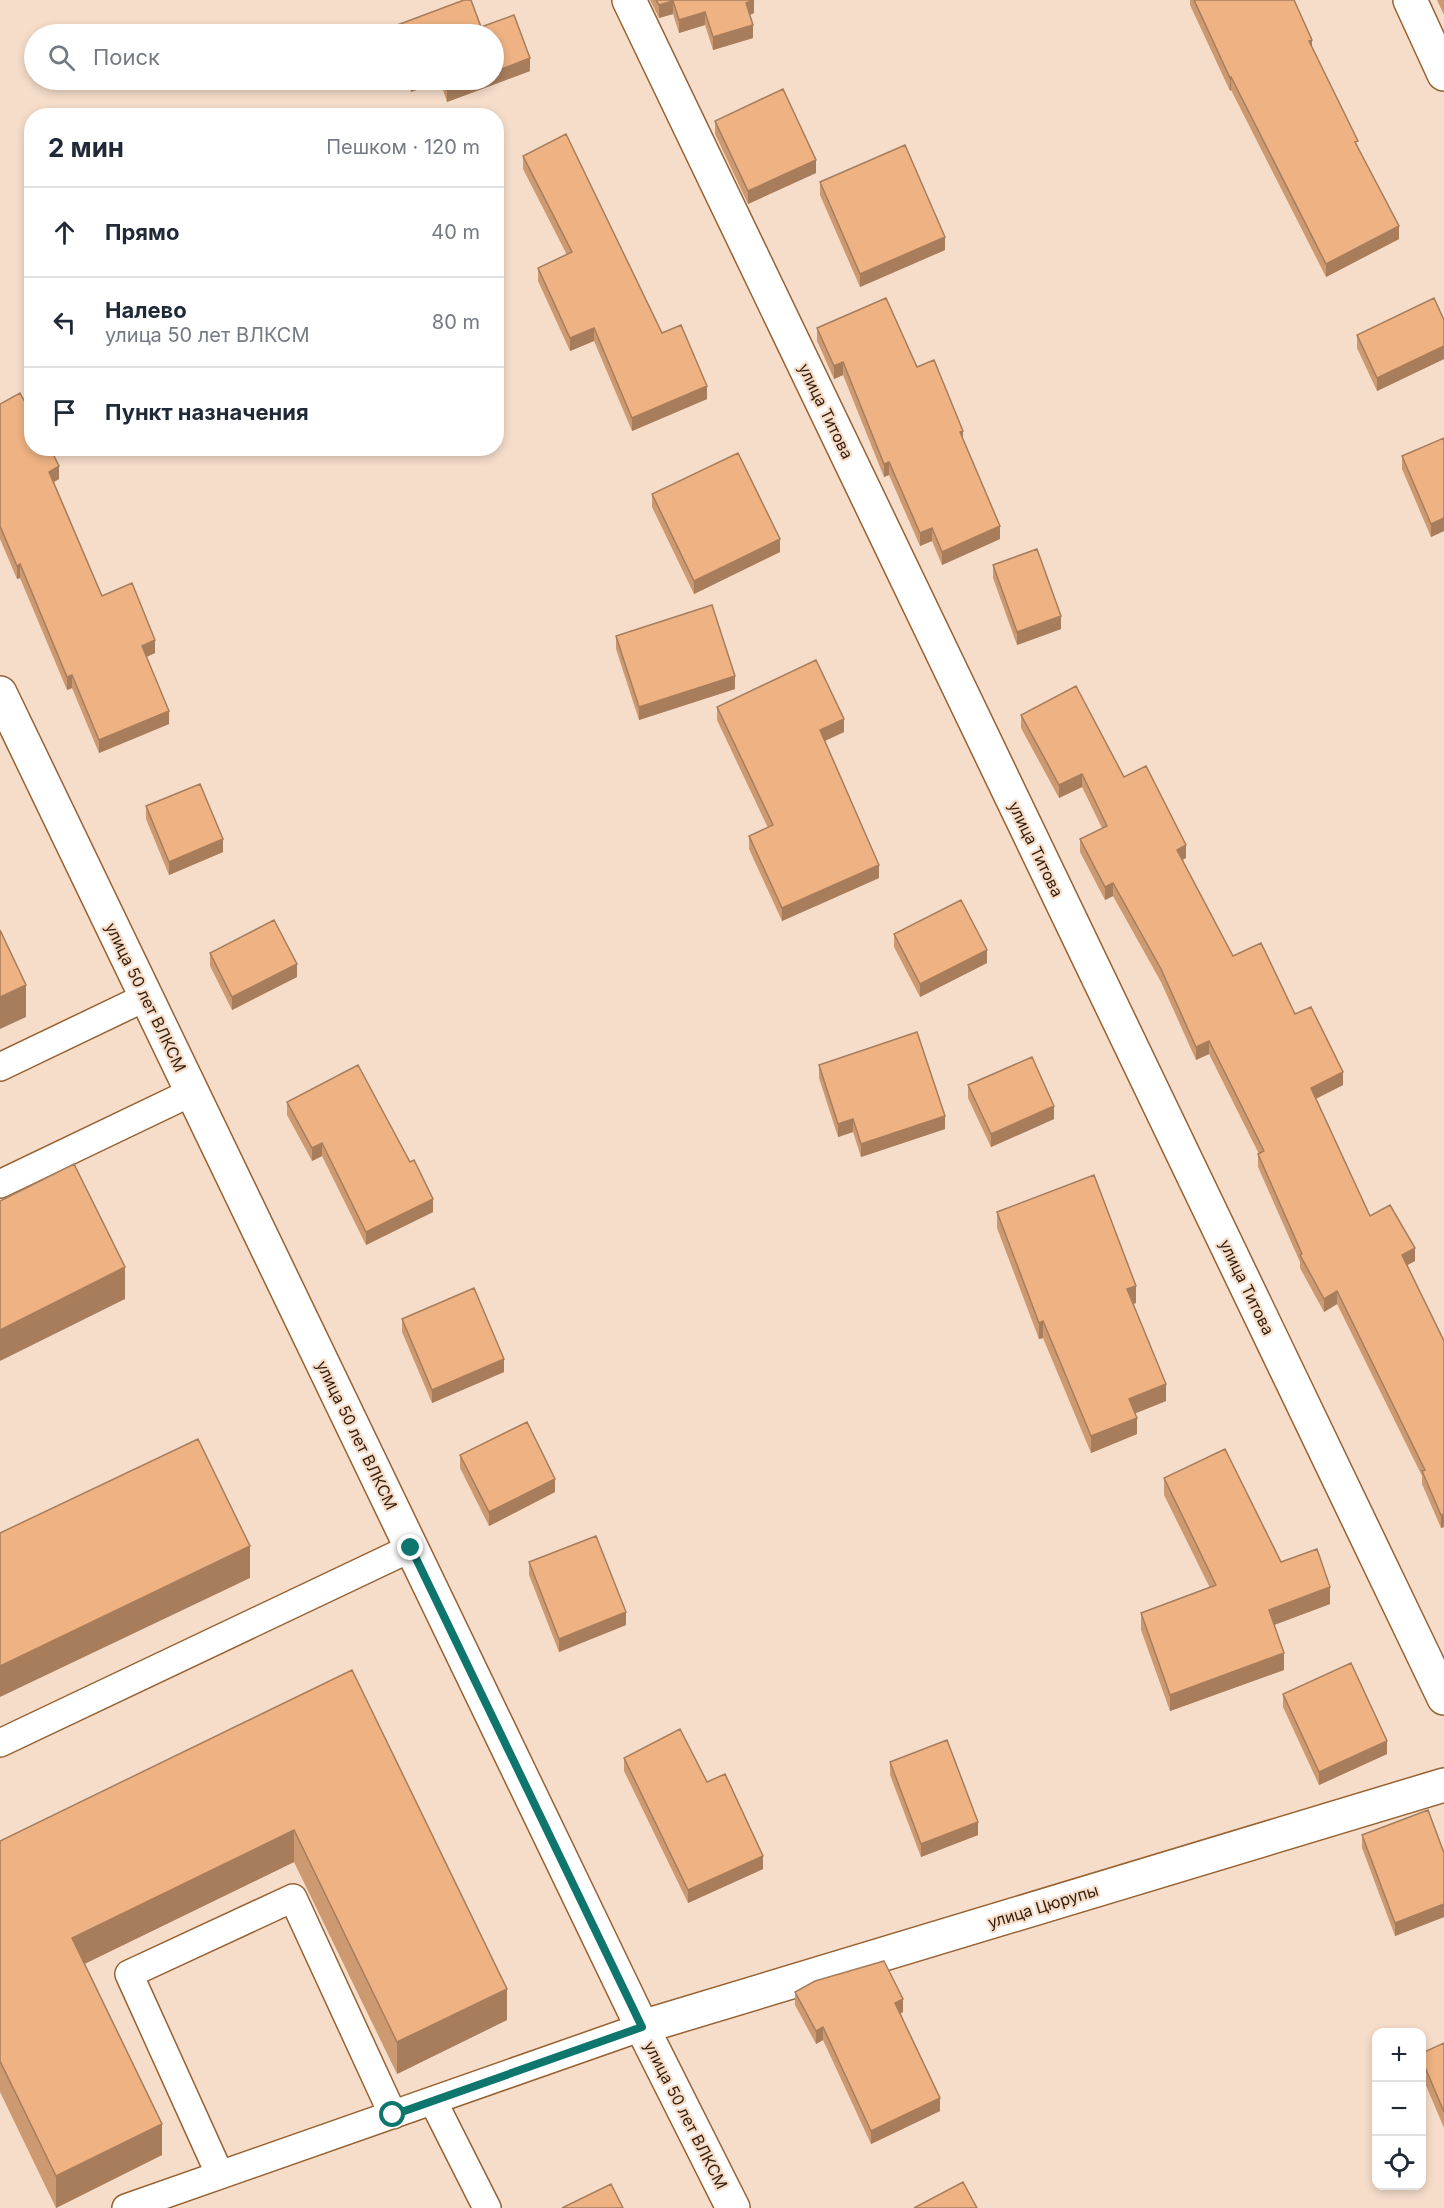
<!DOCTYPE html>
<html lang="ru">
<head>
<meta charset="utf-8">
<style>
	:root { --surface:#fff; --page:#f2f2f3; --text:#1f2937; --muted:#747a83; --line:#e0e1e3 }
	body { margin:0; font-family:Inter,sans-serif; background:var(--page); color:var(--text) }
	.controls { position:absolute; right:18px; bottom:18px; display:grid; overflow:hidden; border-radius:12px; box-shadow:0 3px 9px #0003 }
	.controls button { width:54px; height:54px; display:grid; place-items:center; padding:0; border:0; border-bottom:2px solid var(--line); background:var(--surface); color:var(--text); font:30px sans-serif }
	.stop { position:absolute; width:18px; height:18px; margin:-14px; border:4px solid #0f766e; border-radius:50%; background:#fff }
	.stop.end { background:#0f766e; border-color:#fff; box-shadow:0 2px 6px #0008 }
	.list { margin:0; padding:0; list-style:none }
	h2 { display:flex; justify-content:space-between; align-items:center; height:78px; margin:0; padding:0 24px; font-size:26px }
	h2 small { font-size:20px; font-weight:400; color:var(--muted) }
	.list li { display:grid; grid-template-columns:39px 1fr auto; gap:18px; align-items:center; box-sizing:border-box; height:90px; padding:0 24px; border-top:2px solid var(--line) }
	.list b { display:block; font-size:22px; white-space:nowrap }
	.list p { margin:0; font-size:20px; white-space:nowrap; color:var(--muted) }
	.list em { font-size:20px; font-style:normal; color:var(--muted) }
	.icon { flex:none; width:33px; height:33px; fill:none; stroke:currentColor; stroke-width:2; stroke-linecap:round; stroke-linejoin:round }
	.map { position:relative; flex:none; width:1444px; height:2208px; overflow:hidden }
	.search { position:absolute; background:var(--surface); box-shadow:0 3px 9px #0003; left:24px; top:24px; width:480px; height:66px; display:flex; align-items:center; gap:15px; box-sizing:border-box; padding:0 21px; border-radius:33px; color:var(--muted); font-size:22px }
	.panel { position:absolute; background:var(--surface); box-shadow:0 3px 9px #0003; left:24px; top:108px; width:480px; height:348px; border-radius:24px }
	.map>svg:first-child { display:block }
</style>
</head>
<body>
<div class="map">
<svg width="1444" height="2208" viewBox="0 0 1444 2208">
	<rect width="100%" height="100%" fill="#f6ddca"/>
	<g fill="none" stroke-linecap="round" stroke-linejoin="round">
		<g stroke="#976233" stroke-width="30">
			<path id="lane" d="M0,1067l146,-70
				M0,1184l192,-92
				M0,1743l411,-195
				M433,2101l54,107
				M220,2175l-91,-201 164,-76 100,217
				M126,2208l516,-181"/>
		</g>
		<g stroke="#976233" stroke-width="36">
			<path id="street" d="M629,0l815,1698
				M1410,0l34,74"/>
		</g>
		<g stroke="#976233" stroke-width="36">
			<path id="secondary" d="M0,693l642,1334 91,181
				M642,2027l802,-242"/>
		</g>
		<use href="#lane" stroke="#fff" stroke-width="27"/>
		<use href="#street" stroke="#fff" stroke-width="33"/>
		<use href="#secondary" stroke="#fff" stroke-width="33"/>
	</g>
	<path fill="#cd9971" d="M464,0h7l10,27 33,-12 16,43v13l-83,31 -7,-21 -29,11 -4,-12h87v-46h-102v-7z
		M650,0h104v13l-4,2 3,23 -40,12 -8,-25 -26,8 -6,-19 -14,4z
		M1190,0h104l18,49 87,190 -73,38 -95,-187 -1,1 -40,-86z
		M1437,0h7v15z
		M715,121l101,52 -68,31 -33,-70z
		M523,156l139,177 45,66 -75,32 -38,-90 -24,10 -32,-70v-13l29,-13 -44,-86z
		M820,182l125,68 -85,37 -40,-92z
		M1444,320v39l-67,32 -20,-43v-13z
		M817,328l100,39 46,74 37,98 -58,26 -10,-24 -12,5 -31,-71 -5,2 -41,-102 -9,4 -17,-38z
		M0,404l59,75 -5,3 48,114 53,57 -9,4 23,67 -70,29 -27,-65 -5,2 -47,-112 -3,1 -17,-40z
		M1444,438v93l-13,6 -29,-68v-13z
		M652,494l128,58 -86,42 -42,-87z
		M993,565l68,64 -44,16 -24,-67z
		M616,636l119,53 -96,31 -23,-71z
		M717,707l127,25 -19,9 54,137 -97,43 -33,-72v-13l19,-8 -51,-108z
		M1021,715l103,62 62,81 -4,2 51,96 62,58 48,71 -27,14 54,117 45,45 -8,4 37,76v186l-3,1 -19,-44v-8l-85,-172 -13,8 -24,-44v-6l-42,-95v-13h1l-50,-100 -13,6 -35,-78 -48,-86 -8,4 -25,-48v-13l22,-11 -20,-41 -23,11 -38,-70z
		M146,806l77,46 -54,23 -23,-56z
		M894,934l93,29 -67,34 -26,-50z
		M210,953l87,24 -65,33 -22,-44z
		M819,1065l126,64 -84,28 -8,-25 -15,5 -19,-59z
		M968,1085l86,34 -63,28 -23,-49z
		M287,1102l146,110 -67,33 -44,-89 -10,5 -25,-46z
		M997,1212l139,91 -3,1 33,97 -31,12 2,21 -46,19 -48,-115 -4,1 -42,-111z
		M402,1319l102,53 -72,31 -30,-71z
		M460,1455l95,37 -66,34 -29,-58z
		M1164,1478l117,84 49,42 -56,21 10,45 -114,41 -29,-81v-17l69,-25 -46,-93z
		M529,1562l97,63 -67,27 -30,-77z
		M352,1670l155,350 -110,54 -103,-212 -210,102 78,191 -106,53 -56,-116v-251z
		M1283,1694l104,60 -68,31 -36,-78z
		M624,1758l83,24 56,87 -75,34 -64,-132z
		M890,1762l88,73 -57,22 -31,-82z
		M1362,1835l82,18v64l-49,19 -33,-88z
		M795,1992l108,20 -3,2 40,97 -69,33 -48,-104 -7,4 -21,-39z
		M1444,2043v85l-22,-52v-23z"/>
	<path fill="#a77d5c" d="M754,0v13l-8,3v-13z
		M673,1v13l-14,4v-13z
		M705,12v13l-26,8v-13z
		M753,25v13l-40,12v-13z
		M1312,40v13l-3,-12z
		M530,58v13l-83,31v-13l27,-9h20v-8z
		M1231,77v13l-1,1v-13z
		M411,80h29v1l-29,11z
		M816,160v13l-68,31v-13z
		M1399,226v13l-73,38v-13z
		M945,237v13l-85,37v-13z
		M594,328v13l-24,10v-13z
		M1444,346v13l-67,32v-13z
		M843,362v13l-9,4v-13z
		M707,386v13l-75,32v-13z
		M963,431v13l-3,-12z
		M889,462v13l-5,2v-13z
		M59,466v13l-10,6v-13z
		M1444,518v13l-13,6v-13z
		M1000,526v13l-58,26v-13z
		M932,528v13l-12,5v-13z
		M780,539v13l-86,42v-13z
		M20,564v14l-3,1v-13z
		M1061,616v13l-44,16v-13z
		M155,640v13l-13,6v-13z
		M72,675v13l-5,2v-13z
		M735,676v13l-96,31v-13z
		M169,711v13l-70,29v-13z
		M844,719v13l-24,11v-13z
		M1082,774v13l-23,11v-13z
		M223,839v13l-54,23v-13z
		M1186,845v13l-9,5v-13z
		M879,865v13l-97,43v-13z
		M1113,883v13l-8,4v-13z
		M987,950v13l-67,34v-13z
		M297,964v13l-65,33v-13z
		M26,985v32l-26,12v-32z
		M1209,1041v13l-13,6v-13z
		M1343,1072v13l-32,16v-13z
		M1054,1106v13l-63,28v-13z
		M945,1116v13l-84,28v-13z
		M853,1119v13l-15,5v-13z
		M322,1143v13l-10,5v-13z
		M433,1199v13l-67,33v-13z
		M1415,1248v13l-13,7v-13z
		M125,1267v32l-125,62v-31z
		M1136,1286v17l-9,3v-17z
		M1337,1291v13l-13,8v-13z
		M1043,1321v17l-4,1v-16z
		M504,1359v13l-72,31v-13z
		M1166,1384v17l-37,15v-17z
		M1137,1418v16l-46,19v-17z
		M555,1479v13l-66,34v-14z
		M1444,1514v13l-3,1v-13z
		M250,1546v32l-250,119v-31z
		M1330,1587v17l-61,23v-17z
		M626,1612v13l-67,27v-13z
		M1284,1653v17l-114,41v-16z
		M1387,1741v13l-68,31v-13z
		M978,1822v13l-57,22v-13z
		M294,1830v32l-222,108v-32z
		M763,1856v13l-75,34v-13z
		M1444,1904v13l-49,19v-13z
		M507,1989v31l-110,54v-32z
		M903,1999v13l-8,4v-13z
		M823,2027v13l-7,4v-13z
		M940,2098v13l-69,33v-13z
		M162,2124v31l-106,53v-32z"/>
	<path fill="#eeb283" stroke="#a77d5c" stroke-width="1.5" d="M464,0h7l10,27 33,-12 16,43 -36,14v-38h-99l-3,-7z
		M656,0h98l-8,3 7,22 -40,12 -8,-25 -26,8 -6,-19 -14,4z
		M1194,0h100l18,40 -3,1 49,100 -3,1 44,84 -73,38 -95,-187 -1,1z
		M444,80h30l-27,9z
		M783,89l33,71 -68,31 -33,-70z
		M566,134l96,199 19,-8 26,61 -75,32 -38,-90 -24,10 -32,-70 34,-16 -49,-96z
		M905,145l40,92 -85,37 -40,-92z
		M886,298l31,69 17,-7 29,71 -3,1 40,94 -58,26 -10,-24 -12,5 -31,-71 -5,2 -41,-102 -9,4 -17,-38z
		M1434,298l10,22v26l-67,32 -20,-43z
		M20,393l12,22v33h18l9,18 -10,6 53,124 30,-13 23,57 -13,6 27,65 -70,29 -27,-65 -5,2 -47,-113 -3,2 -17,-40v-122z
		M1444,438v80l-13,6 -29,-68z
		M738,453l42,86 -86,42 -42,-87z
		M1037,549l24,67 -44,16 -24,-67z
		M712,605l23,71 -96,31 -23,-71z
		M816,660l28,59 -24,11 59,135 -97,43 -33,-72 24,-11 -56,-118z
		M1076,686l48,91 22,-11 40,79 -9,5 56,106 28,-13 34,71 16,-7 32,65 -32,16 59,128 20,-11 25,43 -13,7 42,86v173l-3,1 -19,-44 3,-1 -88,-179 -13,8 -24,-44 2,-1 -44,-100 6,-3 -55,-110 -13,6 -35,-78 -48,-86 -8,4 -25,-48 27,-13 -25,-52 -23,11 -38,-70z
		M200,784l23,55 -54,23 -23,-56z
		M961,900l26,50 -67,34 -26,-50z
		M274,920l23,44 -65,33 -22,-44z
		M0,930l26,55 -26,12z
		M917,1032l28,84 -84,28 -8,-25 -15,5 -19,-59z
		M1032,1057l22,49 -63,28 -23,-49z
		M358,1065l52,97 4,-2 19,39 -67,33 -44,-89 -10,5 -25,-46z
		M74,1164l51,103 -125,63v-129z
		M1094,1175l42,111 -9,3 39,95 -37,15 8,19 -46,18 -48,-115 -4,2 -42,-111z
		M474,1288l30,71 -72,31 -30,-71z
		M527,1422l28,57 -66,33 -29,-57z
		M198,1439l52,107 -250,120v-133z
		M1225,1449l56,113 36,-13 13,38 -61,23 15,43 -114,42 -29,-82 75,-28 -52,-107z
		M596,1536l30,76 -67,27 -30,-77z
		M1351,1663l36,78 -68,31 -36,-78z
		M352,1670l155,319 -110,53 -103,-212 -222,108 90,186 -106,52 -56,-115v-220z
		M680,1729l27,53 18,-8 38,82 -75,34 -64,-132z
		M947,1740l31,82 -57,22 -31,-82z
		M1428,1810l16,43v51l-49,19 -33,-88z
		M884,1961l19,38 -8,4 45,95 -69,33 -48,-104 -7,4 -21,-39 20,-11z
		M1444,2043v69l-22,-52v-7z
		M963,2182l14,26h-63z
		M611,2184l12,24h-61z"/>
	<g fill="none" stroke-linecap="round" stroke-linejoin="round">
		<path stroke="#0f766e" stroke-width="8" d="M393,2115l249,-88 -231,-479"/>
	</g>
	<g text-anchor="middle" stroke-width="4.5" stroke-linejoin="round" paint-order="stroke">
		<g font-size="16" fill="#341e0a" stroke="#f6ddca">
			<text transform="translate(826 411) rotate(64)" y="6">улица Титова</text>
			<text transform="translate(1036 849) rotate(64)" y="6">улица Титова</text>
			<text transform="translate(146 997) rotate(64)" y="6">улица 50 лет ВЛКСМ</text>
			<text transform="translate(1247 1287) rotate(64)" y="6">улица Титова</text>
			<text transform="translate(357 1435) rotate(64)" y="6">улица 50 лет ВЛКСМ</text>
			<text transform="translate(1043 1906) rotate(-17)" y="6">улица Цюрупы</text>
			<text transform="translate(686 2115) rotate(63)" y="6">улица 50 лет ВЛКСМ</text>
		</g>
	</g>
</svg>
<div class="controls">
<button>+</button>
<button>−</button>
<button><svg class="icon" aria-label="locate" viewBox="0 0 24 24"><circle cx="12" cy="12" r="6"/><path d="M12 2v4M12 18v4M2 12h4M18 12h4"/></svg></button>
</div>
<div class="stop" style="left:393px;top:2115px"></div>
<div class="stop end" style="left:411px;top:1548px"></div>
<div class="search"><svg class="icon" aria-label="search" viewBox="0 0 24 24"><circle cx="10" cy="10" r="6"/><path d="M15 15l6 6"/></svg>Поиск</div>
<section class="panel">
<h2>2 мин<small>Пешком · 120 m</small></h2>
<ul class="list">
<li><svg class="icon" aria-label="ahead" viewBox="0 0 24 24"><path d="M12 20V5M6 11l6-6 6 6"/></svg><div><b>Прямо</b></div><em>40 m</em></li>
<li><svg class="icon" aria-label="left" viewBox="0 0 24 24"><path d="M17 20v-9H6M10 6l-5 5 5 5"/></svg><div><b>Налево</b><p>улица 50 лет ВЛКСМ</p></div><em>80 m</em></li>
<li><svg class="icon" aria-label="arrive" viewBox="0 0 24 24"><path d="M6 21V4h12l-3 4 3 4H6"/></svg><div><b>Пункт назначения</b></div></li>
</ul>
</section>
</div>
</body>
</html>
